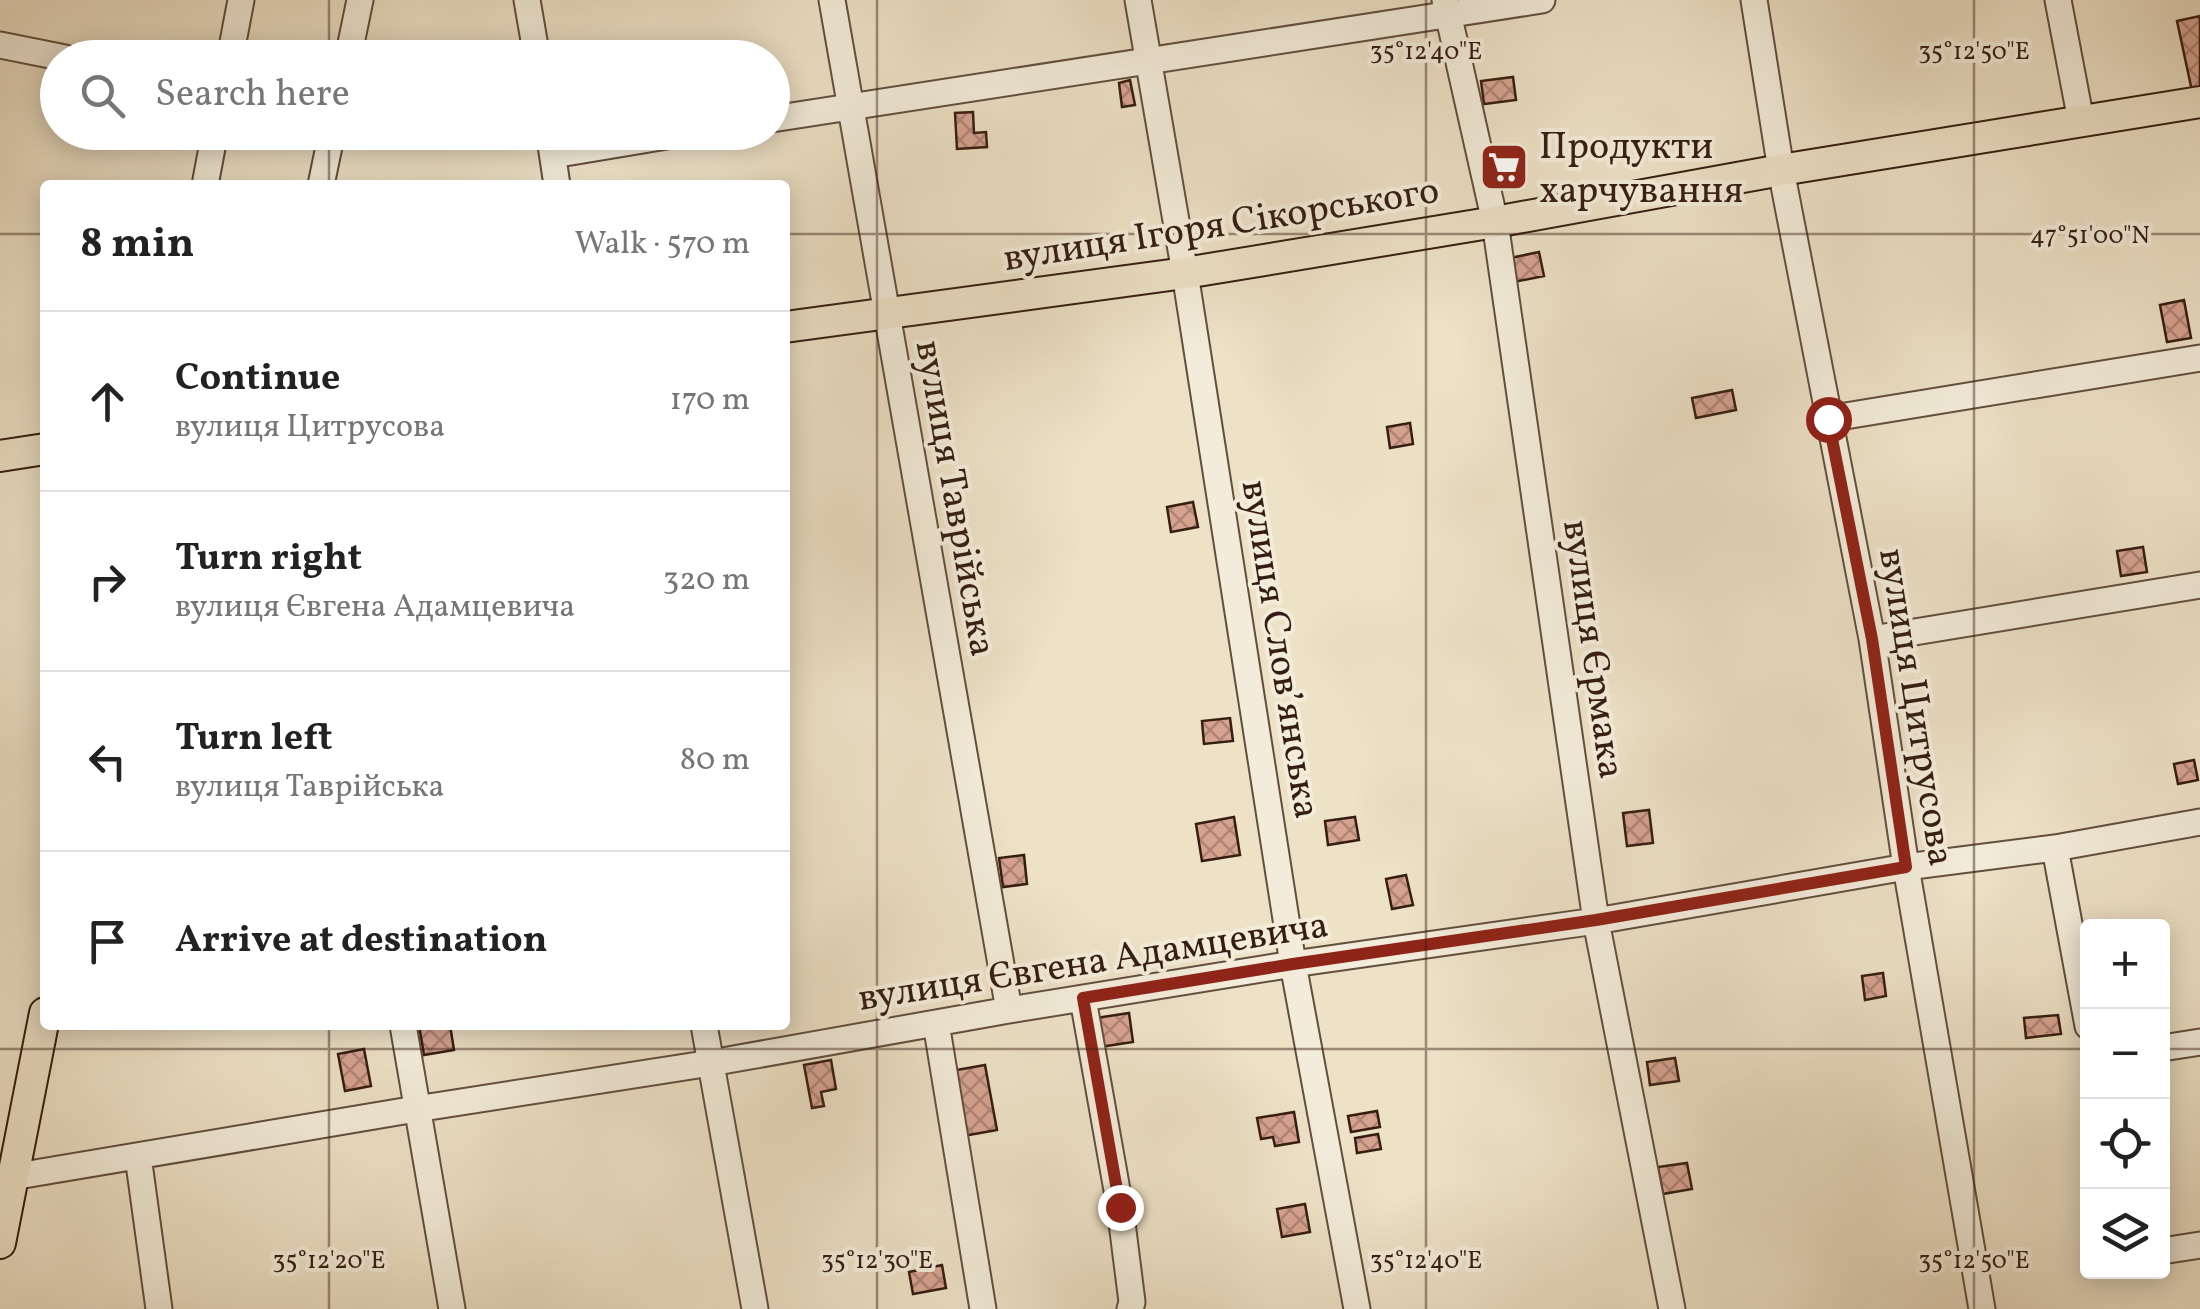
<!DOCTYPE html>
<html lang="en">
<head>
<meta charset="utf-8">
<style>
	:root { --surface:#fff; --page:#f6f6f6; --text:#222; --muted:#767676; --line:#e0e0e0 }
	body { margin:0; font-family:Vollkorn,serif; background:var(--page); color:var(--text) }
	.controls { position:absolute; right:30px; bottom:30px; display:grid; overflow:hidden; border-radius:10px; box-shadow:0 5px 25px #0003 }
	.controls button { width:90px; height:90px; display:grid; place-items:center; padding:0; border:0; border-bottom:2px solid var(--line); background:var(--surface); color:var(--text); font:50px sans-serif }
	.stop { position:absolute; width:30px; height:30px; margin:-22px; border:8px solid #8f2418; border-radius:50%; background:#fff }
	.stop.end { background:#8f2418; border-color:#fff; box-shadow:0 2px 10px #0008 }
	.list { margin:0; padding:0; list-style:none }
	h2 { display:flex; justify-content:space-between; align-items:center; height:130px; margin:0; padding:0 40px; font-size:42px }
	h2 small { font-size:32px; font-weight:400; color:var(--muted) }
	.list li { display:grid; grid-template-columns:65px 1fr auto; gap:30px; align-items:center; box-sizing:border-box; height:180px; padding:0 40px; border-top:2px solid var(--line) }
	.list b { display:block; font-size:38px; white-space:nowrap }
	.list p { margin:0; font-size:32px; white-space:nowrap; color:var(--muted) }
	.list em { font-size:32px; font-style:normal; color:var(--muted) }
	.icon { flex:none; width:55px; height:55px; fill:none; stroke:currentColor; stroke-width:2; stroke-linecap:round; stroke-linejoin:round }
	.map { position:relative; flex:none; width:2200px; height:1309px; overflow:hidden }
	.search { position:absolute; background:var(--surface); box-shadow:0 5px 25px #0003; left:40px; top:40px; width:750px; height:110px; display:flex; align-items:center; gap:25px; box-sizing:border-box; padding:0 35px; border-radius:55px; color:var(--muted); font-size:38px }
	.panel { position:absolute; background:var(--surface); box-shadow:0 5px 25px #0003; left:40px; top:180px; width:750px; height:850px; border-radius:10px }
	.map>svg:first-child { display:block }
</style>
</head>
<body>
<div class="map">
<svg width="2200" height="1309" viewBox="0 0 2200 1309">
	<defs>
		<pattern id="building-cross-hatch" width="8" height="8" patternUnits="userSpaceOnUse" patternTransform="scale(2.5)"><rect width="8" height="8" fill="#d7a391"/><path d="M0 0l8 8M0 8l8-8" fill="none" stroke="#af8475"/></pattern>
	</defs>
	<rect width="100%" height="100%" fill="#ede1c6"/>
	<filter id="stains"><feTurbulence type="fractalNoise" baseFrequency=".002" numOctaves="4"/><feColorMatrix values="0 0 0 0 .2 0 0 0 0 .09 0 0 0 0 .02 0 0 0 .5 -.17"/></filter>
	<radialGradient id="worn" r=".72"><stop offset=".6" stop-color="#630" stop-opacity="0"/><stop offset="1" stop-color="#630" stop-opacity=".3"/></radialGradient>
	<path fill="url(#building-cross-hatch)" stroke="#351d11" stroke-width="2.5" d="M2200,16v73l-8,2 -15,-70z
		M1513,77l3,23 -32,4 -3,-23z
		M1130,80l5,25 -13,2 -3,-24z
		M973,112l1,21 12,-1 1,15 -30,2 -2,-36z
		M1539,252l5,24 -30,6 -4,-24z
		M2184,300l7,38 -24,4 -7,-37z
		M1732,390l4,20 -40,8 -4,-20z
		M1410,423l3,21 -23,4 -3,-21z
		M1193,502l5,25 -27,5 -4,-25z
		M2143,547l4,25 -26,4 -4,-25z
		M1230,718l3,23 -29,3 -2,-23z
		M2194,760l4,20 -20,4 -4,-20z
		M1649,810l4,33 -26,3 -4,-33z
		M1234,817l6,38 -38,6 -6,-37z
		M1355,817l4,23 -31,5 -3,-24z
		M1024,855l3,29 -24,3 -4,-29z
		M1406,875l7,30 -21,4 -6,-30z
		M1883,973l3,23 -21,4 -3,-24z
		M1129,1013l4,29 -33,5 -4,-29z
		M2058,1015l3,19 -35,4 -2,-20z
		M419,1025h31l4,25 -30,5z
		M364,1049l7,37 -26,5 -7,-37z
		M1675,1058l4,23 -29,4 -3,-23z
		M831,1060l5,29 -15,3 3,14 -12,2 -8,-43z
		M985,1065l12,65 -34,6 -12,-65z
		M1377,1111l3,16 -29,5 -3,-16z
		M1294,1112l5,30 -24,4 -2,-9 -12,2 -4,-21z
		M1378,1134l3,15 -24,4 -2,-15z
		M1687,1163l5,26 -29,5 -5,-27z
		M1305,1204l5,28 -28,5 -5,-28z
		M942,1265l4,23 -33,6 -4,-22z"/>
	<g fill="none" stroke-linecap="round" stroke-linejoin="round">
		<g stroke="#634e3e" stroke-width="29">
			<path id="minor" d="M527,0l10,58
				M832,0l177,1010
				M1138,0l47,273 108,691 64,345
				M1445,0l50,222 101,699 76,388
				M1754,0l27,170 91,469 34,228 76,442
				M2058,0l23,121
				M0,45l65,13
				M230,58l11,-58
				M348,58l12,-58
				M772,119l770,-119
				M549,132l8,53
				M553,155l138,-23
				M205,185l10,-53
				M321,185l11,-53
				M1827,419l373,-61
				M1872,639l328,-54
				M2055,848l33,178
				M1083,999l37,208 12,95 -2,7
				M936,1023l47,286
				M403,1025l49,284
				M704,1025l51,284
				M2162,1048l38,-6
				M138,1156l21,153
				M0,1179l416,-70 295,-46 298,-53 284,-46 303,-43 310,-54 149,-19 145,-26
				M2162,1251l38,-6"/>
		</g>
		<g stroke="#351d11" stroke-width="34">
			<path id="major" d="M785,327l400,-54 310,-51 286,-52 419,-68
				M0,456l45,-7
				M0,1243l45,-230"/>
		</g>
		<use href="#minor" stroke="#f3ecda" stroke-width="25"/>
		<use href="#major" stroke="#ede1c6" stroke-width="30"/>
	</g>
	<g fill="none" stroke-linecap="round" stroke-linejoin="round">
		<path stroke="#8f2418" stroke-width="12" d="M1120,1207l-37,-209 210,-34 303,-44 310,-53 -34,-228 -44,-220"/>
	</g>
	<path fill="none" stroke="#351d11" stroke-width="2.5" stroke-opacity="0.45" d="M329,0v58M877,0v1309M1426,0v1309M1974,0v1309M329,132v53M0,234h45M785,234h1415M329,1025v284M0,1049h2088M2162,1049h38"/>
	<defs>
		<g id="supermarket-square" transform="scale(2.5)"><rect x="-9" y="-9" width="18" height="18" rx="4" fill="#8f2418" stroke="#f3ecda"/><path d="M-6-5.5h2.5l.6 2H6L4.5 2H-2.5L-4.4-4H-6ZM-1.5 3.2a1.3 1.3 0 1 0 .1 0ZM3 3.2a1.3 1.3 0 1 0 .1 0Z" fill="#fff"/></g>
	</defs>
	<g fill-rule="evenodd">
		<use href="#supermarket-square" x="1504" y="167"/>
	</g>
	<g text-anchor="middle" stroke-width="8" stroke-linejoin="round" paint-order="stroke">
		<g font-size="38" fill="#351d11" stroke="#f3ecda" text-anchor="start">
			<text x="1539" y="158">Продукти<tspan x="1539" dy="44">харчування</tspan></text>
		</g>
		<g font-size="38" fill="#351d11" stroke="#f3ecda">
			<text transform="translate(1221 223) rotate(-9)" y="13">вулиця Ігоря Сікорського</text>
			<text transform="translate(957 498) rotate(80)" y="13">вулиця Таврійська</text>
			<text transform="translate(1282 649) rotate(81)" y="13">вулиця Слов’янська</text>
			<text transform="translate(1595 649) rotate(82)" y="13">вулиця Єрмака</text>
			<text transform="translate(1918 707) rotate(81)" y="13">вулиця Цитрусова</text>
			<text transform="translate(1093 960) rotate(-9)" y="13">вулиця Євгена Адамцевича</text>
		</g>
	</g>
	<g font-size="25" text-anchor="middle" fill="#351d11" stroke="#f3ecda" stroke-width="8" stroke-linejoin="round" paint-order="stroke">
		<text x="1426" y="59">35°12'40"E</text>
		<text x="1974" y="59">35°12'50"E</text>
		<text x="2090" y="243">47°51'00"N</text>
		<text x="329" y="1268">35°12'20"E</text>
		<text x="877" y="1268">35°12'30"E</text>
		<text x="1426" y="1268">35°12'40"E</text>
		<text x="1974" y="1268">35°12'50"E</text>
	</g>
	<rect width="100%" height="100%" filter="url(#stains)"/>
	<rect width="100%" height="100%" fill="url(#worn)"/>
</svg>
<div class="controls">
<button>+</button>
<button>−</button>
<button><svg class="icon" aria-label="locate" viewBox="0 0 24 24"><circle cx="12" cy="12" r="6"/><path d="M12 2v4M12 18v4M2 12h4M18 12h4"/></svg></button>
<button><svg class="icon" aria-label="layers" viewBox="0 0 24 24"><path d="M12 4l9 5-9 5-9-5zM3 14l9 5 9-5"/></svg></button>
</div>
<div class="stop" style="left:1828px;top:419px"></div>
<div class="stop end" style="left:1120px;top:1207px"></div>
<div class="search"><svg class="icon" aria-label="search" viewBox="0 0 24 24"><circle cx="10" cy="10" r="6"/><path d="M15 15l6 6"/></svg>Search here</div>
<section class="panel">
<h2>8 min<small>Walk · 570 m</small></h2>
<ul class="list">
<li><svg class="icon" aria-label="ahead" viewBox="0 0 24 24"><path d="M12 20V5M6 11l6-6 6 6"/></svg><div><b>Continue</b><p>вулиця Цитрусова</p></div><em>170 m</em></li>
<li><svg class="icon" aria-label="right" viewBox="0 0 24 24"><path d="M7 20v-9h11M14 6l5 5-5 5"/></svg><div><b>Turn right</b><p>вулиця Євгена Адамцевича</p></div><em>320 m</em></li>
<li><svg class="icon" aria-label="left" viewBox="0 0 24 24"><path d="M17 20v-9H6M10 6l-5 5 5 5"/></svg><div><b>Turn left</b><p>вулиця Таврійська</p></div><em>80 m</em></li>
<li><svg class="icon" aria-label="arrive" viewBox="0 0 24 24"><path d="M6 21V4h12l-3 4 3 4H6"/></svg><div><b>Arrive at destination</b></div></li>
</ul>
</section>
</div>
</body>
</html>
